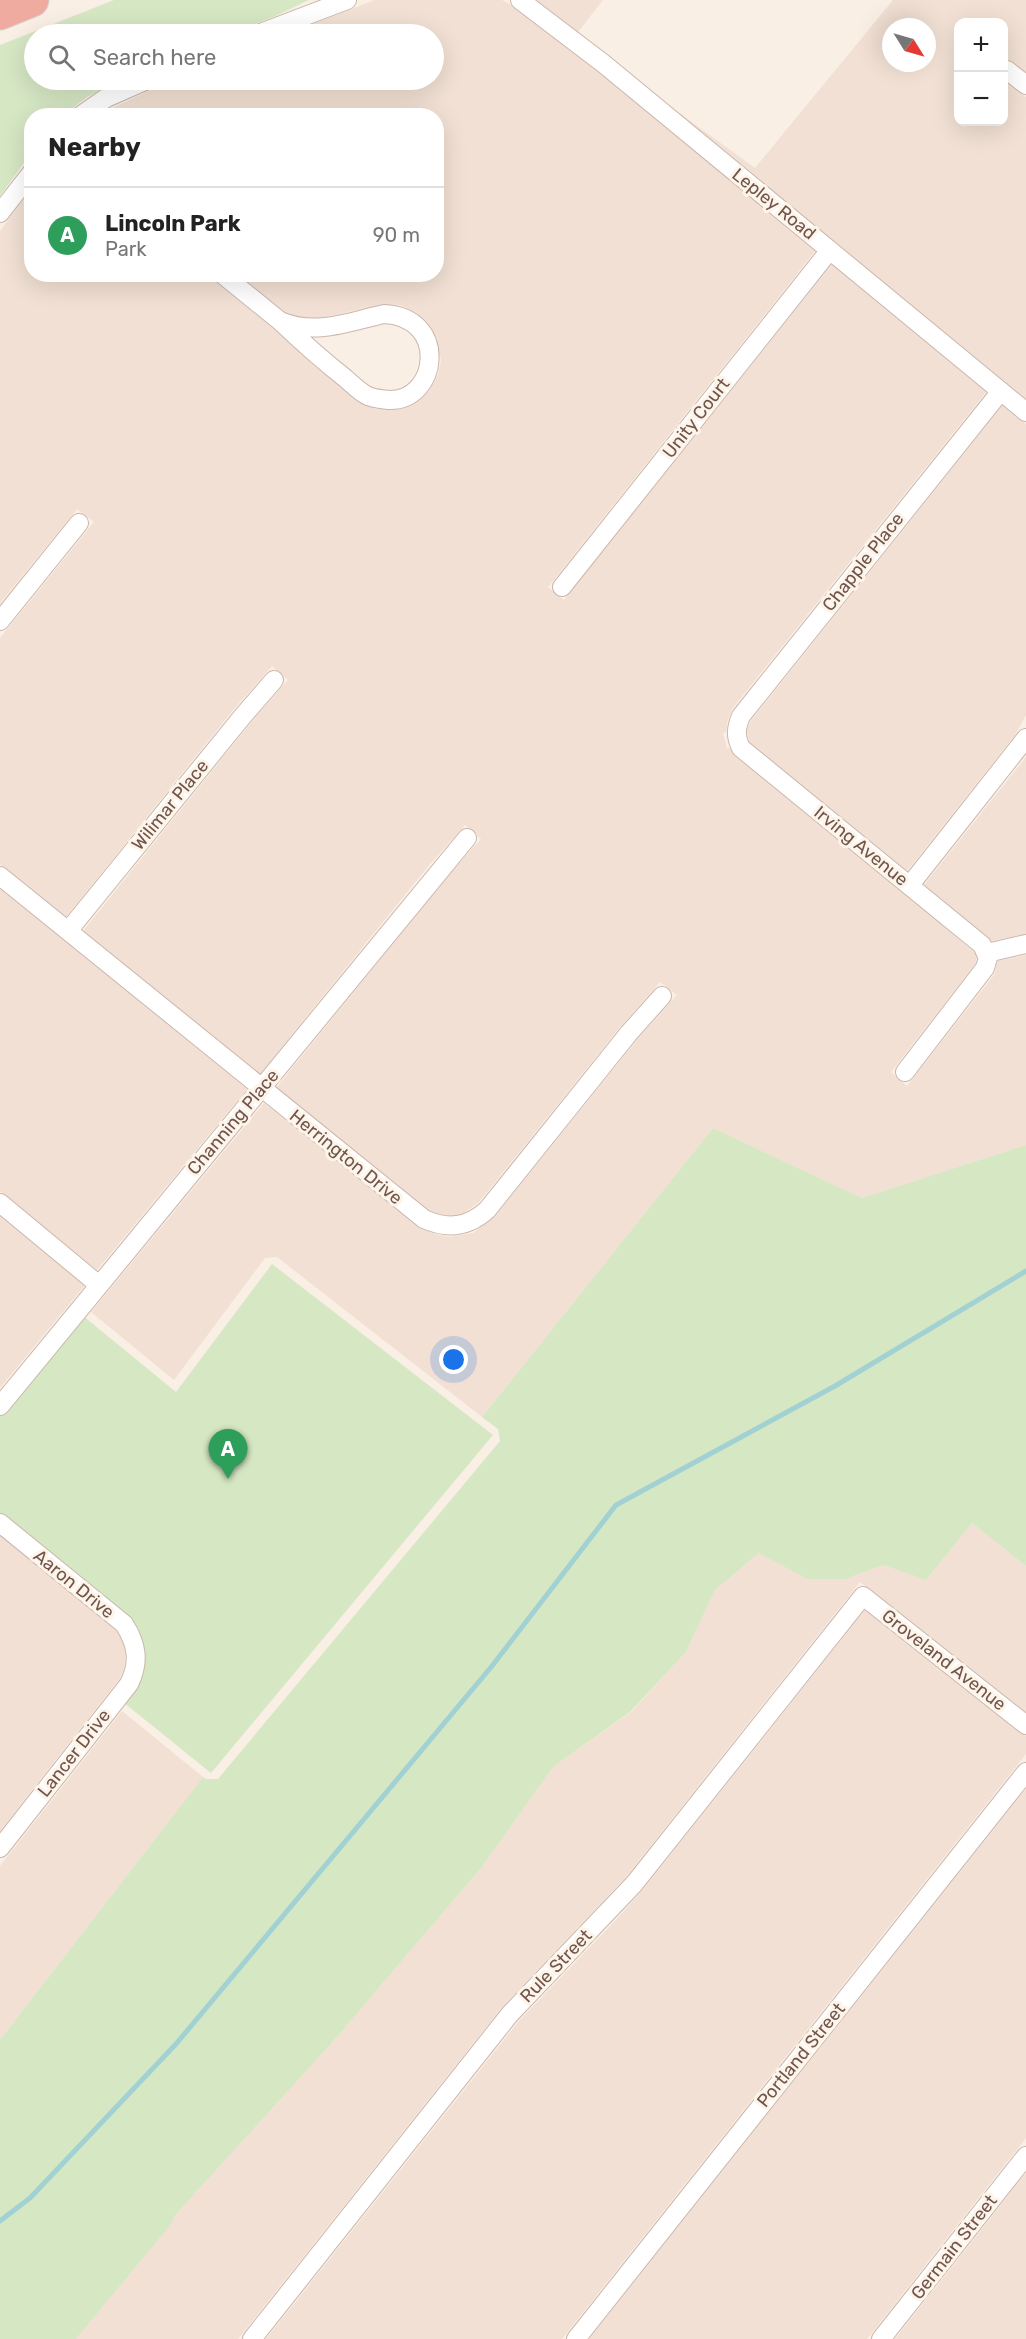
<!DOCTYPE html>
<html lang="en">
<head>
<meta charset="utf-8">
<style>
	:root { --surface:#fff; --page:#f6f6f6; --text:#222; --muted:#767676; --line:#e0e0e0; --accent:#db6053 }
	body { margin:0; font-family:Rubik,sans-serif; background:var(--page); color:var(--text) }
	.controls { position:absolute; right:18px; top:18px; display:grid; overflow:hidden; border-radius:12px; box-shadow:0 6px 24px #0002 }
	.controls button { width:54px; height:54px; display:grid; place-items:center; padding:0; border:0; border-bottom:2px solid var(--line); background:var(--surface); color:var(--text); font:30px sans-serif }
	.compass { position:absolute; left:882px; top:18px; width:54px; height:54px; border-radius:50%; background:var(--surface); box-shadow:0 6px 24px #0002; rotate:127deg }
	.you { position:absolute; left:454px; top:1360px; width:21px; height:21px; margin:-15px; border:4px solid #fff; border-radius:50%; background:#1a73e8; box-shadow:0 0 0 9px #1a73e833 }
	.badge { display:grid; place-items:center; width:39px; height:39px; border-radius:50%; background:var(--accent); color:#fff; font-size:20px; font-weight:700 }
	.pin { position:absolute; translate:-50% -50px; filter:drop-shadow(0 2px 3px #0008) }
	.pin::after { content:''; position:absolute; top:32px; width:21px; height:18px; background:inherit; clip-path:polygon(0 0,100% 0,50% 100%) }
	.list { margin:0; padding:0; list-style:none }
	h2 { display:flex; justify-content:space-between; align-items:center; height:78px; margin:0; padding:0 24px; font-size:26px }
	h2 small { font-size:20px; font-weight:400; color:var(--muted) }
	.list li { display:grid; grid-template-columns:39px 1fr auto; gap:18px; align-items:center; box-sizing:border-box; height:96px; padding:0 24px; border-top:2px solid var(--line) }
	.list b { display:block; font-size:22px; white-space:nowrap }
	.list p { margin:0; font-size:20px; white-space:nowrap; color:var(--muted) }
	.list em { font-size:20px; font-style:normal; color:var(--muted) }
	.icon { flex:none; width:33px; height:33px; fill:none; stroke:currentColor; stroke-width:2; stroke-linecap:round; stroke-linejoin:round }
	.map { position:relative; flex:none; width:1026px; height:2339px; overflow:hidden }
	.search { position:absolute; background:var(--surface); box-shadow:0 6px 24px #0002; left:24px; top:24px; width:420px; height:66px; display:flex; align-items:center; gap:15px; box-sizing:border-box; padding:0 21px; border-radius:33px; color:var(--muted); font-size:22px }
	.panel { position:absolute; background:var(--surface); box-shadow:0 6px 24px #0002; left:24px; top:108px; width:420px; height:174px; border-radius:24px }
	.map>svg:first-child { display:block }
</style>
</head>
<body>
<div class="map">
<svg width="1026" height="2339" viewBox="0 0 1026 2339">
	<rect width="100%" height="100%" fill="#faefe4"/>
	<path fill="#f1e0d3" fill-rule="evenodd" d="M375,0h127l18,10 78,61 218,179 -268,337 16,13 268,-336 155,127 -255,318 -5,14 -1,9 -3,1 4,15h3l5,8 169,136 73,63 -1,8 -85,109 16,14 87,-111 4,-14 28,-6v190l-164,53 -149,-70 -231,289 -205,-160 -12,1 -91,122 -83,-68 173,-209 156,125 15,6 16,3 22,-4 22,-17 142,-176 40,-45 -17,-13 -40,45 -141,175 -17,12 -12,3 -13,-2 -8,-4 -153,-123 171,-211 34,-38 -16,-14 -35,39 -171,211 -176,-144 167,-207 38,-44 -16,-14 -39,44 -167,207 -66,-53v-226l94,-116 -17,-13 -77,94v-372l31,-41 1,84 175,1 66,53 40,37 48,38 15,6 18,1 18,-6 17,-13 9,-16 3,-14 -4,-23 -8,-13 -12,-12 -17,-8 -17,-1 -62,14 -13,2 -13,-3 -11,-4 -47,-38 199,-1v-158l-338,-1 74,-35h262v-46h-148z
		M537,0h66l-25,32z
		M893,0h133v73l-22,-16v-35h-46v100h46v-43l22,18v303l-359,-296 88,64zM891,27h36v36h-36z
		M1003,405l23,19v291l-11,20 -108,136 -158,-128 -2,-13 3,-8z
		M1026,757v177l-35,7 -67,-56z
		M0,888l247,201 -150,181 -97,-79z
		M0,1215l85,70 -85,103z
		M972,1523l54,43v147l-166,-131 -234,295 -124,130 -264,332h-162l93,-112 7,-13 153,-168 153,-179 71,-100 78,-55 55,-60 29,-62 44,-37 48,26h38l38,-14 43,15z
		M0,1535l116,95 7,12 3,11 -2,16 -4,9 -120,153z
		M865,1610l161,126v18l-464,585h-296l253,-318 94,-98 29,-32z
		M122,1711l81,66 -203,263v-174z
		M1026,1789v349l-159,201h-278z
		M1026,2173v166h-131z"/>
	<path fill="#d6e7c4" d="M114,0h195l-36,17 -44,17h-195v46h88l-35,17 -24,18 -31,1 -1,37 -31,43v-151z
		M713,1128l149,70 164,-53v421l-54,-43 -46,57 -43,-15 -38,14h-38l-48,-26 -44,37 -29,62 -56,60 -77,55 -71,100 -153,179 -153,168 -7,13 -93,112h-76v-299l203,-263 3,2h12l282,-338 -2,-12 -16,-12z
		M272,1264l221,171 -282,338 -93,-75 15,-59 -133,-116v-117l77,-95 99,81z"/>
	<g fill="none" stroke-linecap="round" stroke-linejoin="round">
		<path stroke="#a2d1d3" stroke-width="5" d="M0,2221l30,-23 146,-154 316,-378 124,-161 219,-119 191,-115"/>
		<g stroke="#cbb6ac" stroke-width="20">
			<path id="street" d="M520,0l84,64 422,348
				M258,34l89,-34
				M1007,70l19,15
				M80,116l26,-18 41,-18
				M0,213l32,-41
				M222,274l58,47
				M384,314c65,3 55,87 5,86 -8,-1 -16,-1 -23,-5 -7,-4 -14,-11 -21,-17 -23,-18 -44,-37 -65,-57 35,15 68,1 104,-7z
				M562,587l268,-337
				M0,621l79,-98
				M0,876l424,343c24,11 44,8 63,-9l142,-177 33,-37
				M910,885l116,-147
				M68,931l174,-214 32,-37
				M987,953l39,-9
				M905,1072l80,-104 3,-10 -6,-13 -241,-197c-6,-12 -5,-20 0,-32l260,-325
				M0,1203l99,82
				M0,1406l467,-568
				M0,1523l124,101c13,20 16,38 5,60l-129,164
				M252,2339l258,-325 124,-130 229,-288 163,129
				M576,2339l450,-567
				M881,2339l145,-183"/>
		</g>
		<g stroke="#d7cfcd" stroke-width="35">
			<path id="highway" d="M0,13l32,-13"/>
		</g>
		<use href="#street" stroke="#fff" stroke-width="18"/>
		<use href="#highway" stroke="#f0aba0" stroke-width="33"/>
	</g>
	<g text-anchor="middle" stroke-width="6" stroke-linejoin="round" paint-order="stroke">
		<g font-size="18" fill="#71554c" stroke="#fdf4ea">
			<text transform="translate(774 204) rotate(39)" y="6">Lepley Road</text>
			<text transform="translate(696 418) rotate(-52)" y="6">Unity Court</text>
			<text transform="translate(863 562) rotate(-52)" y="6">Chapple Place</text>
			<text transform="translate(170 805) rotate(-51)" y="6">Wilimar Place</text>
			<text transform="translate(861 846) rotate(39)" y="6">Irving Avenue</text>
			<text transform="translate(233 1122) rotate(-50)" y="6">Channing Place</text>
			<text transform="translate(346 1157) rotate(39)" y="6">Herrington Drive</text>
			<text transform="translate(74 1584) rotate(39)" y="6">Aaron Drive</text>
			<text transform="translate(944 1660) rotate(38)" y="6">Groveland Avenue</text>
			<text transform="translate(74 1753) rotate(-52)" y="6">Lancer Drive</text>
			<text transform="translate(556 1966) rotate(-46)" y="6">Rule Street</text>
			<text transform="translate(801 2055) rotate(-51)" y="6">Portland Street</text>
			<text transform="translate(954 2247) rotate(-52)" y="6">Germain Street</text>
		</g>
	</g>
</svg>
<div class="controls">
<button>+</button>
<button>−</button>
</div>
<svg class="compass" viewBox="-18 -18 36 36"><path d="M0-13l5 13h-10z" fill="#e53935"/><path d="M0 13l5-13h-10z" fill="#767676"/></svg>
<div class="you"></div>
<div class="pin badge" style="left:228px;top:1479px;background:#2e9e5b">A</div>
<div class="search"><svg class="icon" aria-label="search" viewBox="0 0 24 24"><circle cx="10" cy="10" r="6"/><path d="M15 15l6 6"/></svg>Search here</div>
<section class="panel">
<h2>Nearby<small></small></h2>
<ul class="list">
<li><span class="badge" style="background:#2e9e5b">A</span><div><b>Lincoln Park</b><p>Park</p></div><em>90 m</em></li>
</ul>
</section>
</div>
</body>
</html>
